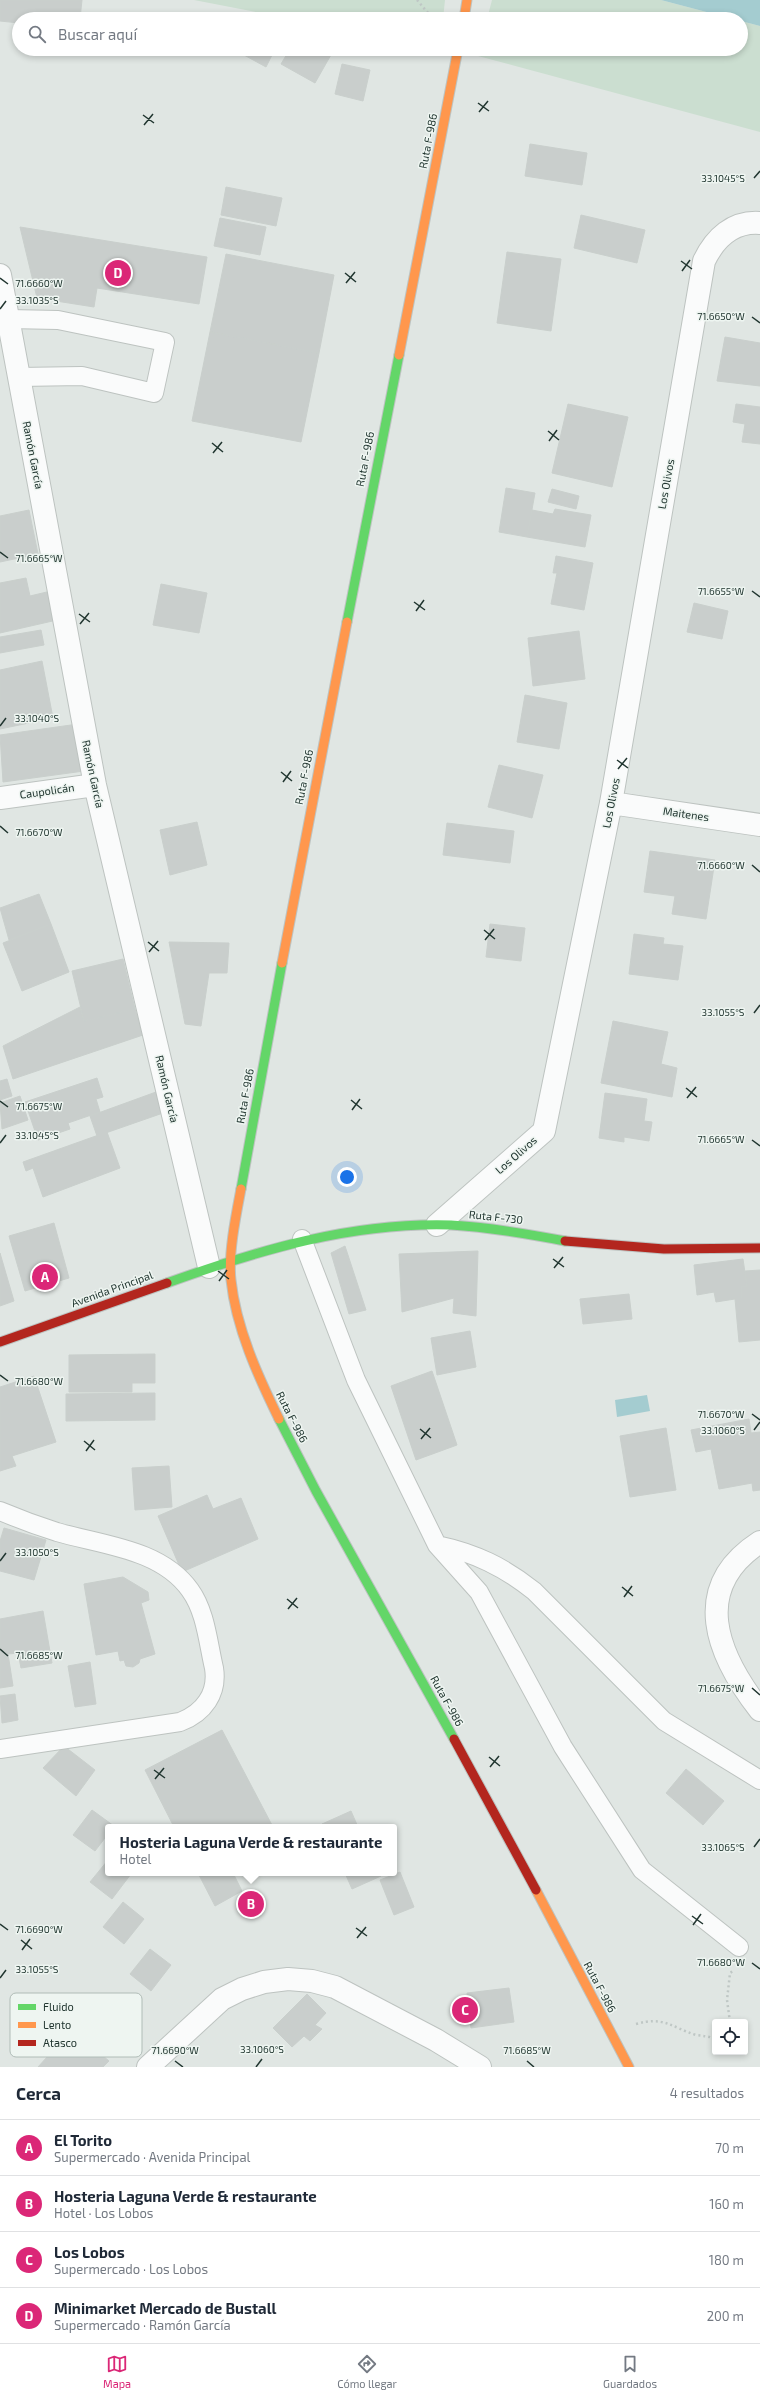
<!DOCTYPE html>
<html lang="es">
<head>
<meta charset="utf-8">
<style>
	:root { --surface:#fff; --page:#f2f2f3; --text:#1f2937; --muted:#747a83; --line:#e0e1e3; --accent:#db2777 }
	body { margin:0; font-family:"Exo 2",sans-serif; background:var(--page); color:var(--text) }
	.controls { position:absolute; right:12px; bottom:12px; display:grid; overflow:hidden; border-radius:4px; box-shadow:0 2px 6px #0003 }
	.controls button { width:36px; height:36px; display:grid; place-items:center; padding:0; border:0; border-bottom:1px solid var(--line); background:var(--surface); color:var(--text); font:20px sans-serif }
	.you { position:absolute; left:347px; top:1177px; width:14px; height:14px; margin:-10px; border:3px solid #fff; border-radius:50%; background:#1a73e8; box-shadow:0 0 0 6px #1a73e833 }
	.badge { display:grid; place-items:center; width:26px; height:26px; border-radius:50%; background:var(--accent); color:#fff; font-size:13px; font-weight:700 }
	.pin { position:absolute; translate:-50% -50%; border:2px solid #fff; box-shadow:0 1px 4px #0006 }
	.popup { position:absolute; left:105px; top:1824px; width:292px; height:52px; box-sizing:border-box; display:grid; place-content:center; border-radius:4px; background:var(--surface); filter:drop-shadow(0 1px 3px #0005); font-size:13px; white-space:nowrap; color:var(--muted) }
	.popup b { font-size:15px; color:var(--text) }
	.popup::after { content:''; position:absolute; left:50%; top:100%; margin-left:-8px; border:8px solid transparent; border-top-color:var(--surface) }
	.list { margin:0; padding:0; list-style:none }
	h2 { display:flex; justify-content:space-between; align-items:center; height:52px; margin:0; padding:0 16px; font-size:17px }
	h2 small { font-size:13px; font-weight:400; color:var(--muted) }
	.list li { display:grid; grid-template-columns:26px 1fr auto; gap:12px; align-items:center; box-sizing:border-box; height:56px; padding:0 16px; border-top:1px solid var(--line) }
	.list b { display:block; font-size:15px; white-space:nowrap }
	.list p { margin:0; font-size:13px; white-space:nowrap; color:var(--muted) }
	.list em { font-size:13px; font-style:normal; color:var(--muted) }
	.icon { flex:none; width:22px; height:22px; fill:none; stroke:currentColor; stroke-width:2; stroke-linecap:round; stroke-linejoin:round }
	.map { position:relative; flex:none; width:760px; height:2067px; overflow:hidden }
	.search { position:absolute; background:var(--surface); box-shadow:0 2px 6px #0003; left:12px; right:12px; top:12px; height:44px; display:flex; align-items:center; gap:10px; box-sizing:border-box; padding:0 14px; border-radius:22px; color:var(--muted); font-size:15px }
	.sheet { height:276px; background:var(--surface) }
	nav { display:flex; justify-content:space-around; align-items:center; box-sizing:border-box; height:56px; border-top:1px solid var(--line); background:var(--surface); font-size:11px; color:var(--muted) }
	nav a { display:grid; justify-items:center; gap:2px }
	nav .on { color:var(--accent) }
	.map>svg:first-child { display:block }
</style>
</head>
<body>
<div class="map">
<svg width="760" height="2067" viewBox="0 0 760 2067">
	<rect width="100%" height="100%" fill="#e0e6e3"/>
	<path fill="#cbded0" d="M194,0h251l-2,19h-151z
		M492,0h169l72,19h-246z
		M741,21l19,5v106l-282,-76 2,-7h261z"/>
	<path fill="#a4ccd0" d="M661,0h99v26l-19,-5v-2h-8z
		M647,1395l3,16 -33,6 -2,-17z"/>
	<path fill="#c9cecc" stroke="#c9cfcc" d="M0,0h82l-2,19h-61v4l-19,-2z
		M233,49h42l-9,18z
		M290,49h35l7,4 -17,30 -34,-19z
		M342,64l28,6 -7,31 -28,-7z
		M530,144l57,9 -5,32 -57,-9z
		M226,187l56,11 -6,28 -55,-11z
		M581,215l64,15 -8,33 -63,-15z
		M220,218l46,9 -6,28 -46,-9z
		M20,227l187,30 -8,47 -102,-16 -3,19 -57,-9z
		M507,252l54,7 -10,72 -54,-8z
		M226,254l108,21 -15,78 -109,-21z
		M210,332l109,21 -18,89 -109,-21z
		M725,337l35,6v43l-43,-5z
		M568,404l60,13 -16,70 -60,-14z
		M736,404l24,3v37l-18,-2 3,-18 -12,-2z
		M506,488l29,5 -8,44 -28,-5z
		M552,489l27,7 -3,13 -28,-7z
		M555,509l36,6 -6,32 -58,-10 5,-27 21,4z
		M29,510l9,44 -38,8v-46z
		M556,556l37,7 -9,47 -33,-6 6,-31h-4z
		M26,578l4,18 21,-5 6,29 -57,13v-50z
		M161,584l46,9 -8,40 -46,-8z
		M694,603l34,8 -6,28 -35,-7z
		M41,630l3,15 -44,8v-16z
		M579,631l6,48 -52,7 -5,-48z
		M42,661l11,57 -53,11v-59z
		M525,695l42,8 -8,46 -42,-7z
		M78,724l6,47 -81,11 -3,-47z
		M499,765l44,10 -11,43 -44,-11z
		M197,822l10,43 -37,10 -10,-45z
		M447,823l67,8 -4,32 -67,-8z
		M650,851l65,9 -9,59 -34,-5 3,-18 -31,-4z
		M39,894l12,30 -42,16 -9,-32z
		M51,924l18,48 -47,19 -19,-48z
		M490,924l35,4 -4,33 -35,-4z
		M634,934l30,4 -1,6 20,2 -5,34 -49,-6z
		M169,942l60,1 -2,30h-18l-8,53 -16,-2z
		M123,959l12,50 -51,12 -12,-50z
		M80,1007l4,14 51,-12 8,26 -130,44 -10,-33z
		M613,1021l55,11 -7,32 16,4 -5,29 -71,-14z
		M97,1078l6,19 -7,2 4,13 -32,11 2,6 -32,11 -13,-38z
		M7,1079l5,17 -12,4v-19z
		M156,1092l7,21 -66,23 -7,-20z
		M605,1093l42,6 -3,22 8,1 -3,19 -25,-4v5l-25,-4z
		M20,1096l8,24 -26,9 -2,-26z
		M107,1132l13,36 -77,29 -10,-29 -7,3 -3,-9z
		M54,1223l15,55 -44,13 -16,-55z
		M345,1246l21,64 -17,4 -18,-61z
		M478,1251l-2,65 -23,-3 1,-15 -52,14 -3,-58z
		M0,1253l14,48 -14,5z
		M743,1259l4,27 -6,1v11l-25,4 -2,-10 -17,3 -3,-30z
		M760,1270v70l-21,2 -4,-43 6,-1v-11l6,-1 -2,-15z
		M629,1294l3,25 -49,5 -3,-25z
		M470,1331l6,36 -39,8 -6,-37z
		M155,1354v29h-23v9h-63v-37z
		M432,1371l25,74 -41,15 -25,-74z
		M34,1376l22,66 -44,14 4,10 -16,5v-84z
		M155,1393v27l-89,1v-27z
		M749,1419l2,14 9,-1v58l-7,1 -1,-8 -33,6 -8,-40 -15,3 -5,-22z
		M666,1428l10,62 -46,7 -10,-61z
		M169,1466l3,41 -37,3 -3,-42z
		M207,1495l6,14 28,-11 17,41 -76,33 -24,-56z
		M4,1528l42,12 -12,40 -34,-9v-30z
		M123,1577l25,15 1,8 -8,3 14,51 -15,5 -1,4 -6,4 -7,-1 -2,-6 -4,1 -2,-10 -22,4 -12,-71z
		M43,1611l9,52 -31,5 -3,-15 -10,1 5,32 -13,2v-69z
		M90,1662l6,42 -21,3 -7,-41z
		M15,1694l3,26 -16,3 -2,-27z
		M222,1730l51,97h-99l-29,-57z
		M64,1746l31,24 -19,26 -33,-28z
		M686,1769l38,32 -21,24 -37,-32z
		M92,1810l22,16 -6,1v7l-13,17 -22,-16z
		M351,1811l7,16h-34l-2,-3z
		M108,1860v13l23,1 -19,25 -22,-17z
		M400,1872l14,35 -20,8 -14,-35z
		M198,1873h35l9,18 -27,15z
		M345,1873h35l1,3 -29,13z
		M123,1902l21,17 -20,25 -21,-17z
		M150,1949l21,16 -20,26 -21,-17z
		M509,1988l5,34 -43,6 -4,-35z
		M307,1994l19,19 -11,12 7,4 -12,12 -6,-5 -12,11 -19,-19z
		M93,2006l18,16 -21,23 19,16 -6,6h-65z"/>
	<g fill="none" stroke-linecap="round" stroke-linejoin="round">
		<g stroke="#bdc3c0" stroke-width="20">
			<path id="lane" d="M8,319l50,1 107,22 -11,51 -72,-17 -63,1
				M302,1239l54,141 81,165 42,47 84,155 79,123 97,77
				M0,1511c19,8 38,15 57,21 45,13 104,17 133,58 16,22 18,53 24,78 4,25 -10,45 -34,54l-180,27
				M437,1545c38,8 67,22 97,46l130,130 96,59"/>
		</g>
		<g stroke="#bdc3c0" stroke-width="24">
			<path id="street" d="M0,275l95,510 114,482
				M0,798l95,-13
				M611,803l149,22
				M437,1225l107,-94 67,-328 93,-542c11,-23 29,-40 56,-38
				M760,1542c-71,46 -43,113 0,168
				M148,2067l74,-68 20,-10 22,-7 24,-3 24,2 23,6 101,53 44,27"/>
		</g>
		<g stroke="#bdc3c1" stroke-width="11">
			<path id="fast" d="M347,622l52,-267
				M241,1189l41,-226
				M167,1283c92,-33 185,-61 284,-58 38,2 77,9 114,16
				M279,1419l37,72 138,248"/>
		</g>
		<g stroke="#bdc3c1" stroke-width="11">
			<path id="slow" d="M464,19l3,-19
				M399,355l59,-306
				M282,963l65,-341
				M241,1189c-5,26 -13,65 -10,91 5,48 27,96 48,139
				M536,1890l93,177"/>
		</g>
		<g stroke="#bdc3c1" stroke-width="11">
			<path id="jam" d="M565,1241l99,8 96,-1
				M0,1342l167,-59
				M454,1739l82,151"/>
		</g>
		<path stroke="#bfc7c5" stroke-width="2.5" stroke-dasharray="2 3" stroke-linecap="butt" d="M417,0l12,14 7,1
			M730,2022l-3,-22 3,-27 3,-2
			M636,2024c28,-8 35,3 60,11 7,1 13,1 19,4"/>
		<use href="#lane" stroke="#fafbfb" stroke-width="18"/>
		<use href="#street" stroke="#fafbfb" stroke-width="22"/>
		<use href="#fast" stroke="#63d668" stroke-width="9"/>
		<use href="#slow" stroke="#ff974d" stroke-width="9"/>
		<use href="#jam" stroke="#b3261e" stroke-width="9"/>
	</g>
	<path fill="none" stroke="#213630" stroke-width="1.5" d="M478,103l11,8M479,112l9,-11M143,115l11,8M144,125l9,-11M754,178l6,-7M681,261l11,8M682,271l8,-11M345,273l11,9M0,278l8,6M346,283l9,-11M0,309l6,-8M752,317l8,6M548,431l11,9M549,441l8,-11M212,443l11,9M213,453l9,-11M0,552l8,6M752,591l8,6M414,602l11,8M416,611l8,-11M79,614l11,8M80,624l9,-11M0,726l6,-8M617,760l11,8M618,769l9,-11M281,772l11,9M283,782l8,-11M0,826l8,7M752,865l8,7M484,930l11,9M485,940l9,-11M148,942l11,9M149,952l9,-11M754,1013l6,-8M686,1088l11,9M687,1098l9,-11M351,1100l11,9M0,1101l8,6M352,1110l8,-11M752,1140l8,6M0,1143l6,-8M553,1259l11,8M554,1268l9,-11M218,1271l11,8M219,1281l8,-11M0,1375l8,6M752,1414l8,6M420,1429l11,9M754,1430l6,-8M421,1439l9,-11M84,1441l11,9M86,1451l8,-11M0,1561l6,-8M622,1587l11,9M624,1597l8,-11M287,1599l11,9M288,1609l9,-11M0,1649l8,7M752,1688l8,7M489,1757l11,9M490,1767l9,-11M154,1770l11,8M155,1779l9,-11M754,1847l6,-8M692,1916l11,8M0,1924l8,6M693,1925l8,-11M356,1928l11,8M357,1938l9,-11M21,1940l11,9M22,1950l8,-11M752,1963l8,6M0,1978l6,-8M175,2061l8,6M527,2061l7,6M256,2067l6,-8"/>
	<g text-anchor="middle" stroke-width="3" stroke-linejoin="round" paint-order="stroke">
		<g font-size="11" fill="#213630" stroke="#eef5f1">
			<text transform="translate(428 141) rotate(-79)" y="4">Ruta F-986</text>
			<text transform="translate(33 455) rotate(79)" y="4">Ramón García</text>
			<text transform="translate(365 459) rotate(-79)" y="4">Ruta F-986</text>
			<text transform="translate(666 484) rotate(-80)" y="4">Los Olivos</text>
			<text transform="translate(93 774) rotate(78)" y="4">Ramón García</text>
			<text transform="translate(304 777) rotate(-79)" y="4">Ruta F-986</text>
			<text transform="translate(47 791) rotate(-8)" y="4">Caupolicán</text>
			<text transform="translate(611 803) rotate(-79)" y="4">Los Olivos</text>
			<text transform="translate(686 814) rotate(8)" y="4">Maitenes</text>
			<text transform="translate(167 1089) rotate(77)" y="4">Ramón García</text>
			<text transform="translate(245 1096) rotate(-80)" y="4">Ruta F-986</text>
			<text transform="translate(516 1155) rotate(-41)" y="4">Los Olivos</text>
			<text transform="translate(496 1217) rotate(6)" y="4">Ruta F-730</text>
			<text transform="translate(112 1289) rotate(-20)" y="4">Avenida Principal</text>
			<text transform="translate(292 1417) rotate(63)" y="4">Ruta F-986</text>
			<text transform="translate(447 1701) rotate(61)" y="4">Ruta F-986</text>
			<text transform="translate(600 1987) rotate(62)" y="4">Ruta F-986</text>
		</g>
	</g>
	<rect x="10" y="1993" width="132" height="64" rx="6" fill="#eef5f1" stroke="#b0bcb7" stroke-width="1"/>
	<rect x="18" y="2004" width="18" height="6" fill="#63d668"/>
	<rect x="18" y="2022" width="18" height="6" fill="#ff974d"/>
	<rect x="18" y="2040" width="18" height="6" fill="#b3261e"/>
	<g font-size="11" fill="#213630">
		<text x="43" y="2011">Fluido</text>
		<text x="43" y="2029">Lento</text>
		<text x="43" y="2047">Atasco</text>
	</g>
	<g font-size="10" text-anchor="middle" fill="#213630" stroke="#eef5f1" stroke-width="3" stroke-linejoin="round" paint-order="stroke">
		<text x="723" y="182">33.1045°S</text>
		<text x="39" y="287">71.6660°W</text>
		<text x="37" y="304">33.1035°S</text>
		<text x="721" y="320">71.6650°W</text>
		<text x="39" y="562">71.6665°W</text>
		<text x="721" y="595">71.6655°W</text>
		<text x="37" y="722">33.1040°S</text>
		<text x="39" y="836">71.6670°W</text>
		<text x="721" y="869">71.6660°W</text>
		<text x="723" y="1016">33.1055°S</text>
		<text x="39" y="1110">71.6675°W</text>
		<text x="37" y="1139">33.1045°S</text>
		<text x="721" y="1143">71.6665°W</text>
		<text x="39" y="1385">71.6680°W</text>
		<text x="721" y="1418">71.6670°W</text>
		<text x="723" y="1434">33.1060°S</text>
		<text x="37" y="1556">33.1050°S</text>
		<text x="39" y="1659">71.6685°W</text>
		<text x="721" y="1692">71.6675°W</text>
		<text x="723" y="1851">33.1065°S</text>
		<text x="39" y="1933">71.6690°W</text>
		<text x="721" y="1966">71.6680°W</text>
		<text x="37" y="1973">33.1055°S</text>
		<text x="262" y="2053">33.1060°S</text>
		<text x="175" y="2054">71.6690°W</text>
		<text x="527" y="2054">71.6685°W</text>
	</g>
</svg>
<div class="controls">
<button><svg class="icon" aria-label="locate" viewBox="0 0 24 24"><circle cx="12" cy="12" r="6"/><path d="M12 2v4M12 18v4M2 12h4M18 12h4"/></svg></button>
</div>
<div class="you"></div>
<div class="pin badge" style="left:45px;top:1277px">A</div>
<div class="pin badge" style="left:251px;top:1904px">B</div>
<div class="popup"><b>Hosteria Laguna Verde &amp; restaurante</b>Hotel</div>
<div class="pin badge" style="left:465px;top:2010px">C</div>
<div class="pin badge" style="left:118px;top:273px">D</div>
<div class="search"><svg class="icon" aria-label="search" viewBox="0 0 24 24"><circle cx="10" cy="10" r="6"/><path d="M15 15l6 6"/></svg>Buscar aquí</div>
</div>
<section class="sheet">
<h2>Cerca<small>4 resultados</small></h2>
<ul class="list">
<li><span class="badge">A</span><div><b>El Torito</b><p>Supermercado · Avenida Principal</p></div><em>70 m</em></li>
<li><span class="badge">B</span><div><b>Hosteria Laguna Verde &amp; restaurante</b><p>Hotel · Los Lobos</p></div><em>160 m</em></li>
<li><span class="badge">C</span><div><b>Los Lobos</b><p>Supermercado · Los Lobos</p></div><em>180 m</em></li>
<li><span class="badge">D</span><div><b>Minimarket Mercado de Bustall</b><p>Supermercado · Ramón García</p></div><em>200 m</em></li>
</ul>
</section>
<nav>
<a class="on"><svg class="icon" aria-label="map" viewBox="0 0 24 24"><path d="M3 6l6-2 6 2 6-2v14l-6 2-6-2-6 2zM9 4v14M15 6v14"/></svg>Mapa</a>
<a><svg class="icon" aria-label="directions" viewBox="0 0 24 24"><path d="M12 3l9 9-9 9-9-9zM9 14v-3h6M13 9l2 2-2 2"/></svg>Cómo llegar</a>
<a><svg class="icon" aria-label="saved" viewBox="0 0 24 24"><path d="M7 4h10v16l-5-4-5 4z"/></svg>Guardados</a>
</nav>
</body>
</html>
